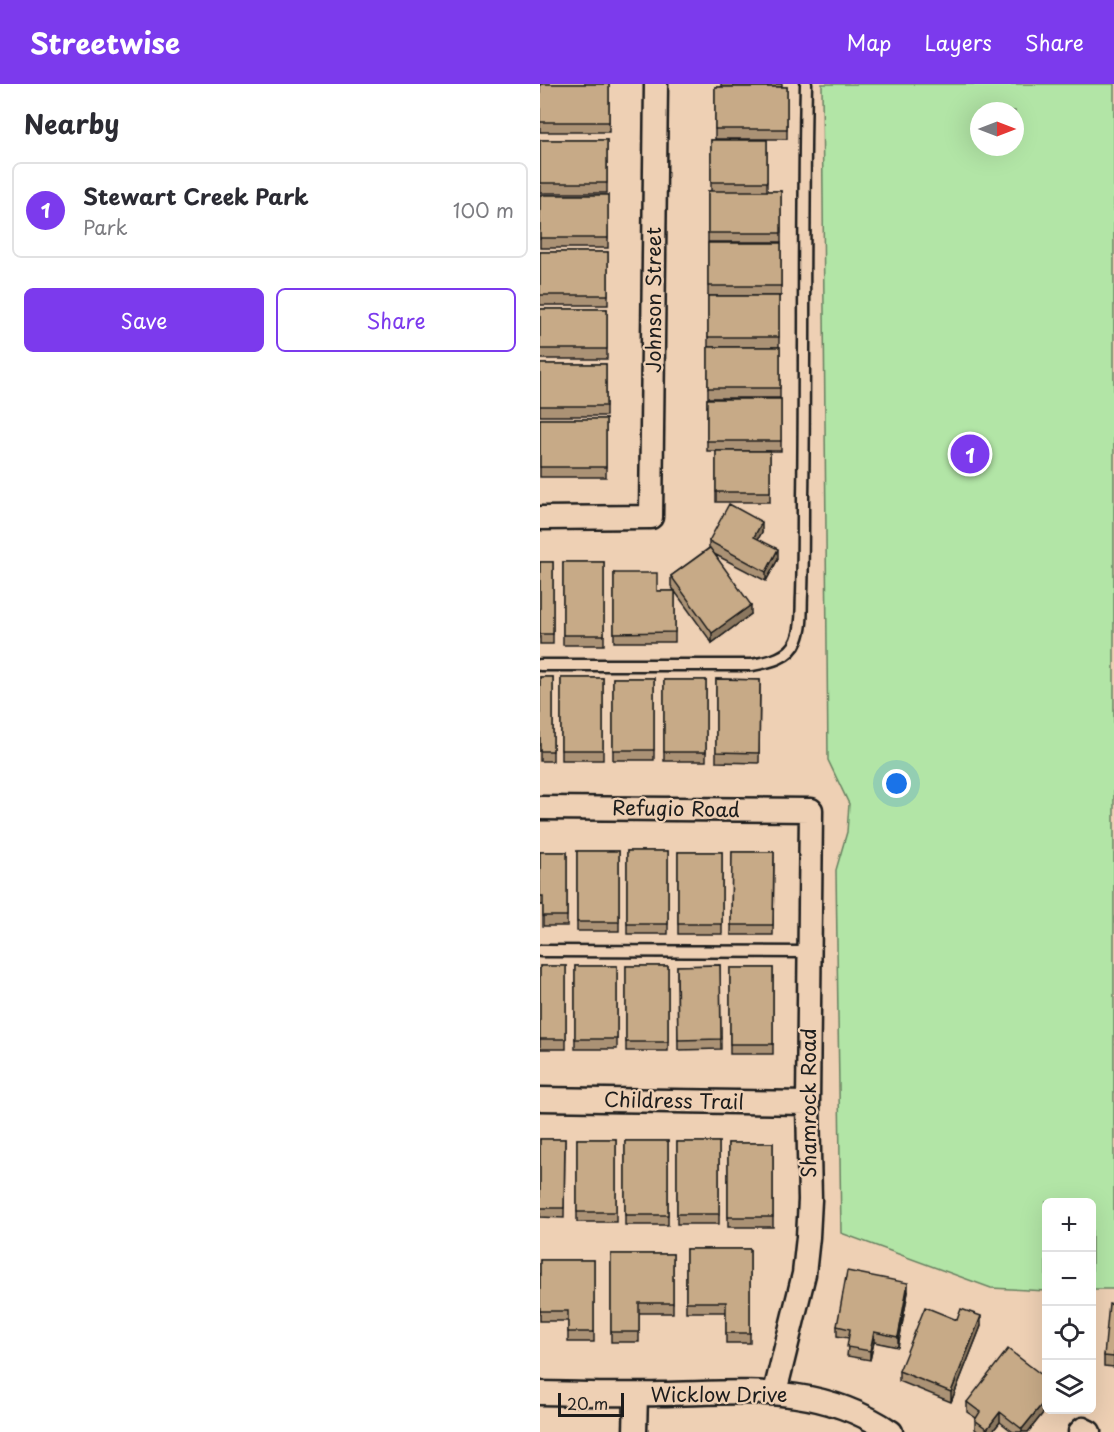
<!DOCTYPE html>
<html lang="en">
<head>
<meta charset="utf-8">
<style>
	:root { --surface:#fff; --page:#f2f2f3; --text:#2b2b33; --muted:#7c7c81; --line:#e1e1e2; --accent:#7c3aed }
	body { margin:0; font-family:"Playpen Sans",sans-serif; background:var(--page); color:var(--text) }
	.controls { position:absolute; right:18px; bottom:18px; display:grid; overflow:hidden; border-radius:9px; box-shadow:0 6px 24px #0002 }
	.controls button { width:54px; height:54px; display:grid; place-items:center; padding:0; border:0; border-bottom:2px solid var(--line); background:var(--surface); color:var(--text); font:30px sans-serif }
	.compass { position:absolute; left:430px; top:18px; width:54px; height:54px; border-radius:50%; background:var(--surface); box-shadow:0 6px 24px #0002; rotate:90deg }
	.scale { position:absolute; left:18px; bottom:15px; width:66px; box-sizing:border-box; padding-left:6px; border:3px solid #1c1c1c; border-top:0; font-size:16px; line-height:21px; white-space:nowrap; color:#1c1c1c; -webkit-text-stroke:4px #eed0b4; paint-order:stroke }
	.you { position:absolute; left:357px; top:700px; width:21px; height:21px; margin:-15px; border:4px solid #fff; border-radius:50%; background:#1a73e8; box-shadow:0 0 0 9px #1a73e833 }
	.badge { display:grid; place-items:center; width:39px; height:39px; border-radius:50%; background:var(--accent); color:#fff; font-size:20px; font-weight:700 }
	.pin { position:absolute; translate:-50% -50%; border:3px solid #fff; box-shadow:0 2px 6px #0006 }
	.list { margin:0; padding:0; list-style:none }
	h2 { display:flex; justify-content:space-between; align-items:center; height:78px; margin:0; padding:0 24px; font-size:26px }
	h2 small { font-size:20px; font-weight:400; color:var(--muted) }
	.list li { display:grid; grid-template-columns:39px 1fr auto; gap:18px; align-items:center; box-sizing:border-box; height:96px; margin:0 12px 12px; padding:0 12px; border:2px solid var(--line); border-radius:9px }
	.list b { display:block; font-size:22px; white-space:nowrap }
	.list p { margin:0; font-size:20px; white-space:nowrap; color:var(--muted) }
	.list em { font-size:20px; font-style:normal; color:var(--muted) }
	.actions { display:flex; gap:12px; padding:18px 24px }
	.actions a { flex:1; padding:14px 0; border:2px solid var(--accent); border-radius:9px; text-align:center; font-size:21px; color:var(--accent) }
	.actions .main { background:var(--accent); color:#fff }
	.icon { flex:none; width:33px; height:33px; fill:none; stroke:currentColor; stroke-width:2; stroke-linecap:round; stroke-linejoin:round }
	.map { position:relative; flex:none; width:574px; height:1348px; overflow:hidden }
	header { display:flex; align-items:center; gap:36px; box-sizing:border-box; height:84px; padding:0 30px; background:var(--accent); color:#fff }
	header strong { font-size:28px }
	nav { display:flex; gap:33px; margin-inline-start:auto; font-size:21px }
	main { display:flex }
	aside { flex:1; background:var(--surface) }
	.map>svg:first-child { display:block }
</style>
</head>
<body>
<header>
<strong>Streetwise</strong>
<nav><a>Map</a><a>Layers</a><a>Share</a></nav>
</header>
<main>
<aside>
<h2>Nearby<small></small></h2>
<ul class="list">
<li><span class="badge">1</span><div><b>Stewart Creek Park</b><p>Park</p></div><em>100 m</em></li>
</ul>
<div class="actions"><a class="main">Save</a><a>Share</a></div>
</aside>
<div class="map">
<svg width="574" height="1348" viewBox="0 0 574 1348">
	<rect width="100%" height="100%" fill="#eed0b4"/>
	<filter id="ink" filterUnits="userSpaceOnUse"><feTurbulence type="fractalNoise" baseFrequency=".0167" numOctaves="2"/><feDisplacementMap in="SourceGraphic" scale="12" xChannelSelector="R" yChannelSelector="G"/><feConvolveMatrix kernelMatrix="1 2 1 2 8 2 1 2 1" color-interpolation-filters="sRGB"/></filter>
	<g filter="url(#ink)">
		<path fill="#b2e5a6" stroke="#678061" stroke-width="1.5" fill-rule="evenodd" d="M282,0h292v1205h-22v-87h-46v89l-55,-3 -150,-55 -5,-363 11,-38 2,-28 -21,-44zM439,27h36v36h-36z"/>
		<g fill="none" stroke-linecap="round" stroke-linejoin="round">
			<g stroke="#1c1c1c" stroke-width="15">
				<path id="lane" d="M0,581h212c17,-3 38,-7 45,-25 6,-14 4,-31 5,-46 1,-31 1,-63 1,-95 2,-139 0,-277 3,-415
					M0,867l269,1"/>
			</g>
			<g stroke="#1c1c1c" stroke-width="27">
				<path id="street" d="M0,434l111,-1 5,-433
					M0,724l271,2 -3,293 2,97 -2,37 -4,37 -29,118
					M0,1015l268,4
					M0,1309c40,1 80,2 120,1 83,-1 158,-12 231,38
					M95,1348l1,-37
					M540,1348l3,-3 6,3"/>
			</g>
			<use href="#lane" stroke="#eed0b4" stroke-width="10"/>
			<use href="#street" stroke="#eed0b4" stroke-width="22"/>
		</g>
		<path fill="#ab9274" stroke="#1c1c1c" stroke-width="1.5" d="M0,0h69v48h-69z
			M181,0h61v3h-61z
			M175,3h72v52h-72z
			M0,56h67v53h-67z
			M171,56h56v51h14v51h-73v-51h3z
			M0,111h68v53h-68z
			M168,159h73v53h-73z
			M0,168h68v53h-68z
			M168,212h71v51h-71z
			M0,225h67v50h-67z
			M168,263h72v51h-72z
			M0,280h66v52h-66z
			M167,315h74v52h-74z
			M0,335h66v58h-66z
			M176,367h54v51h-54z
			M222,448l-4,7 20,20 -12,22 -52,-27 37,60 -39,29 -41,-57v-10l38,-28v-7z
			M0,478h13v82h-13z
			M23,478h41v83h-41z
			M74,489l43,18h18v51h-61z
			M0,593h13v84h-13z
			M21,594h42v82h-42z
			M73,594h41v82h-41z
			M176,595l44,1 -1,83 -43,-1z
			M124,596h42v81h-42z
			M37,767h42v80h-42z
			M87,767h41v83h-41z
			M0,768h27v74h-24v-21h-3z
			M138,768h44v82h-44z
			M192,768h42l-1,83h-42z
			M180,881l1,84 -43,1 -1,-84z
			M0,882h26v83h-26z
			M35,882h42v83h-42z
			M86,882h42v85h-42z
			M190,884h43v86h-43z
			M0,1055h25l-1,79 -24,-1z
			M37,1055h39v83h-39z
			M85,1057h43v84h-43z
			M137,1058h42v82h-42z
			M188,1059h45v84h-45z
			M146,1165h64v94h-24v-31h-40z
			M71,1170h62v59h-34v29h-28z
			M0,1176h54v82h-26v-21h-28z
			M368,1208l-10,55 -24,-5 -4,18 -23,-4 2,-18 -12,-2v-10z
			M574,1221v62l-10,-1v-10z
			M417,1236l24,6 -30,76 -52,-21v-10z
			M507,1295v29l-19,24h-15l-13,-10 -8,10h-14l-3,-3v-9l1,-2 -9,-6v-10z"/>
		<path fill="#8b775e" stroke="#1c1c1c" stroke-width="1.5" d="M222,438v10l-8,14v-9z
			M238,465v10l-12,22v-9z
			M211,521v9l-39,29v-10z
			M368,1199v9l-10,55v-10z
			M441,1232v10l-30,76v-10z
			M334,1248v10l-4,18v-9z
			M507,1314v10l-19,24h-6v-3z
			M460,1328v10l-8,10h-5v-3z"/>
		<path fill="#c7aa87" stroke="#1c1c1c" stroke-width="1.5" d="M0,0h69v38h-69z
			M175,3h72v42h-72z
			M0,56h67v43h-67z
			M171,56h56v42h-56z
			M168,107h73v42h-73z
			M0,111h68v43h-68z
			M168,159h73v43h-73z
			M0,168h68v43h-68z
			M168,212h71v41h-71z
			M0,225h67v40h-67z
			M168,263h72v41h-72z
			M0,280h66v42h-66z
			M167,315h74v42h-74z
			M0,335h66v48h-66z
			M176,367h54v41h-54z
			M189,420l33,18 -8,15 24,12 -12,23 -57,-31z
			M170,464l41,57 -39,28 -41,-57z
			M0,478h13v72h-13z
			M23,478h41v73h-41z
			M74,489h43v18h18v41l-61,1z
			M0,593h13v74h-13z
			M21,594h42v72h-42z
			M73,594h41v72h-41z
			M176,595l44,1 -1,73 -43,-1z
			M124,596h42v72h-42z
			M37,767h42v71h-42z
			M87,767h41v73h-41z
			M0,768h27v64h-24v-20h-3z
			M138,768h44v72h-44z
			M192,768h42l-1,73h-42z
			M180,881l1,74 -43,1 -1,-74z
			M0,882h26v73h-26z
			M35,882h42v73h-42z
			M86,882h42v76h-42z
			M190,884h43v76h-43z
			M0,1055h25l-1,69h-24z
			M37,1055h39v73h-39z
			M85,1057h43v74h-43z
			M137,1058h42v72h-42z
			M188,1059h45v74h-45z
			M146,1165h64v84h-24v-31h-40z
			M71,1170h62v49h-34v29h-28z
			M0,1176h54v72h-26v-21h-28z
			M307,1187l61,12 -10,54 -24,-5 -4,19 -23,-4 3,-18 -13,-3z
			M569,1220l5,1v52l-10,-1z
			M385,1223l32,13 4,-11 20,7 -30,76 -52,-21z
			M468,1265l39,30v19l-25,31 -22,-17 -13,17 -12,-9 5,-8 -13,-10z"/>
	</g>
	<g text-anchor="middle" stroke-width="4.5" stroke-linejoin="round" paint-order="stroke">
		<g font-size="20" fill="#1c1c1c" stroke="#eed0b4">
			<text transform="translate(114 216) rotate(-90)" y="7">Johnson Street</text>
			<text transform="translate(136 725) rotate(1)" y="7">Refugio Road</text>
			<text transform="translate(134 1017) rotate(1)" y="7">Childress Trail</text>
			<text transform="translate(269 1019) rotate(-90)" y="7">Shamrock Road</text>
			<text x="179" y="1318">Wicklow Drive</text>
		</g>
	</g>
</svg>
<div class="controls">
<button>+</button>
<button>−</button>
<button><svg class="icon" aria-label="locate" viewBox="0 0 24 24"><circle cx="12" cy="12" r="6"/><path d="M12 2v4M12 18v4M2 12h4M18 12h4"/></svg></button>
<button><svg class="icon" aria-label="layers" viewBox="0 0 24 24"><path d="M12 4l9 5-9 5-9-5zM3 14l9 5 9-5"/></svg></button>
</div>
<svg class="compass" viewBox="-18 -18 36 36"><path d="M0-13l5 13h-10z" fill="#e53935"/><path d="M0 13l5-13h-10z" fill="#7c7c81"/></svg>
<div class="scale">20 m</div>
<div class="you"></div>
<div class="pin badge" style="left:430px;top:370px">1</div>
</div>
</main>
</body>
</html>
